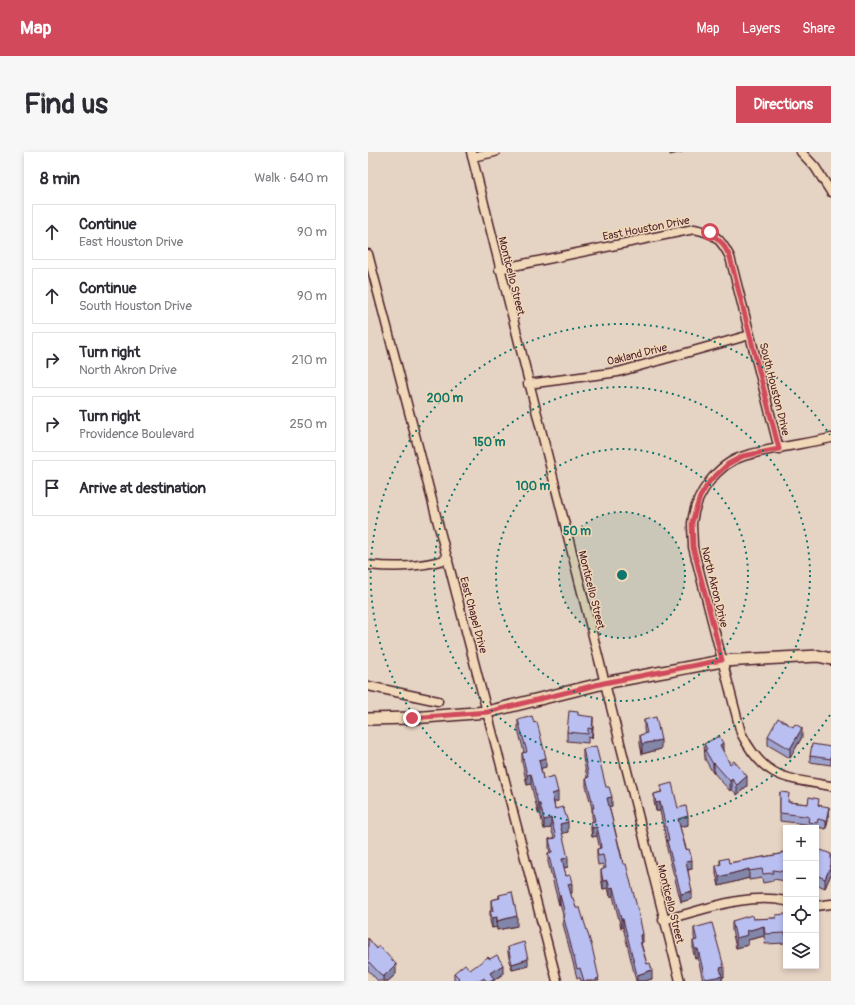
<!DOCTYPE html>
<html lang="en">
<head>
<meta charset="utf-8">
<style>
	:root { --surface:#fff; --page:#f7f7f7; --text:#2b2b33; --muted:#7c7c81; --line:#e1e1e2; --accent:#d1495b }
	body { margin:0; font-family:Pangolin,sans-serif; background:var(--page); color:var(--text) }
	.controls { position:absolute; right:12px; bottom:12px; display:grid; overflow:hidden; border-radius:0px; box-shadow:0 2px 6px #0003 }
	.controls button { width:36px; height:36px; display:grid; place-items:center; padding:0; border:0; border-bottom:1px solid var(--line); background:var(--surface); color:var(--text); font:20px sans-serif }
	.stop { position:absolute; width:12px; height:12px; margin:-9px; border:3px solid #d1495b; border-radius:50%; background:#fff }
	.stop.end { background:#d1495b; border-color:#fff; box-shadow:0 1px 4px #0008 }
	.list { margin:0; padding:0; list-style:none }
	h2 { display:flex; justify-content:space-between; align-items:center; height:52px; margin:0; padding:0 16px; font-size:17px }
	h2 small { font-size:13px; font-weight:400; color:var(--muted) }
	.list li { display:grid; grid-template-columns:26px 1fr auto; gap:12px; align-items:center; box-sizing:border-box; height:56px; margin:0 8px 8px; padding:0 8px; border:1px solid var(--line); border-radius:0px }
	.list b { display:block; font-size:15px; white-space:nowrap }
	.list p { margin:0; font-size:13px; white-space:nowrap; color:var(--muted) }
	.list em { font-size:13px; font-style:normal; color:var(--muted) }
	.icon { flex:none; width:22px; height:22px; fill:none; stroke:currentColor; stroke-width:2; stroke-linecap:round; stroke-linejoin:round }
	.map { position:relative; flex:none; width:463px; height:829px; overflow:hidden; border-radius:0px }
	header { display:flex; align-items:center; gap:24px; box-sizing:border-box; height:56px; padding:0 20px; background:var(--accent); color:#fff }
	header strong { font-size:19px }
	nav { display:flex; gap:22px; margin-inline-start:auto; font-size:14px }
	.intro { display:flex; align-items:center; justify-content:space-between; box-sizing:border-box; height:96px; padding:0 24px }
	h1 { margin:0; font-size:28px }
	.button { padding:10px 18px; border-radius:0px; background:var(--accent); color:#fff; font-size:14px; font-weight:700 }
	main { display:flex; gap:24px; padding:0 24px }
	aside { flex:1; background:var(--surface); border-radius:0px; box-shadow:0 2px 6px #0003 }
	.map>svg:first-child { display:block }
</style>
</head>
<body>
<header>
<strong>Map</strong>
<nav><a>Map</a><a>Layers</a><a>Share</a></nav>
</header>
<div class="intro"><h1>Find us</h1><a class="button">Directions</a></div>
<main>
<aside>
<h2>8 min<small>Walk · 640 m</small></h2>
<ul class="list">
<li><svg class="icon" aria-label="ahead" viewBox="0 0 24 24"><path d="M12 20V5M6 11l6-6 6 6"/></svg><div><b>Continue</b><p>East Houston Drive</p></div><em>90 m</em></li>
<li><svg class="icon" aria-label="ahead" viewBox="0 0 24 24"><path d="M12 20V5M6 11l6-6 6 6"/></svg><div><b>Continue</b><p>South Houston Drive</p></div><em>90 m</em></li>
<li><svg class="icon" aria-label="right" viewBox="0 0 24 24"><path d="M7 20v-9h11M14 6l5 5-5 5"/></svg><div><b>Turn right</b><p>North Akron Drive</p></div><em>210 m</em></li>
<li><svg class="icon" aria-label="right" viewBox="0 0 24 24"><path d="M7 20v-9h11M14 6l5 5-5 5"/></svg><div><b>Turn right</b><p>Providence Boulevard</p></div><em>250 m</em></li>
<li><svg class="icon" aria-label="arrive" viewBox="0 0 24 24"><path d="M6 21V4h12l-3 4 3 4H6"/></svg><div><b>Arrive at destination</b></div></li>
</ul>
</aside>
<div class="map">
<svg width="463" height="829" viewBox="0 0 463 829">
	<rect width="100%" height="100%" fill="#e5d3c3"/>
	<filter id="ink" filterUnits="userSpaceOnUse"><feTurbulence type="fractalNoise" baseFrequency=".025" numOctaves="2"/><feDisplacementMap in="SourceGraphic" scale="8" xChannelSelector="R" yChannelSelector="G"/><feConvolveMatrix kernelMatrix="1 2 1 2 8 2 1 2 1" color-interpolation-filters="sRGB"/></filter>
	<g filter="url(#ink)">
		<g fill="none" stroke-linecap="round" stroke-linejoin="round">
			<g stroke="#4a1f2b" stroke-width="11">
				<path id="minor" d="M103,0l209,829
					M433,0l14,15 16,25
					M104,5l23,-5
					M0,102l189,727
					M131,117l195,-40c21,4 26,9 36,28l49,192
					M160,232l90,-12 132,-37
					M463,286c-27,6 -61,10 -87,18 -27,8 -49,39 -52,67 0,8 1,17 1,24l48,186c23,46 44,45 90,53
					M0,413c29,3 51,2 80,-6
					M0,534l70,15
					M448,754l15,-2
					M295,768c39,-9 83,-28 123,-19"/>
			</g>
			<g stroke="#4a1f2b" stroke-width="14">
				<path id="secondary" d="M0,567l44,-1 75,-6 117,-29 118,-22 96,-5 13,3"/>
			</g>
			<use href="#minor" stroke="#f0d8b8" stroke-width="8"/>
			<use href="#secondary" stroke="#f0d8b8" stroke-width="11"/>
		</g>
		<path fill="#9fa4ce" stroke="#4a1f2b" d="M210,563l15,12 -1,11 -4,-1v6l-21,-2v-9z
			M150,568l28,47 -5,1 2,11 15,22 -4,1 1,7 13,23 -6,1 6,34 -4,1 2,8 6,17h-2l6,15 23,73h-18l-1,-3h-3l-14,-54v-9l-3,-11 -1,1 -11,-43v-9l2,-1 -1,-4v-9l5,-1 -3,-10 -7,1 -4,-16h-2l-7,-29 -4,1 -5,-23v-9l2,-1 -6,-23z
			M276,568l17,29 -19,5 -2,-10v-9l5,-1 -1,-5z
			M425,575l9,10 -12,21 -22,-13v-9z
			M336,592l19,6 7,14 17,22 -10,9 -5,-6 -2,2 -16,-18h-1l-8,-14z
			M463,595v18l-21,-3v-6z
			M215,597l23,38 6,19h-3l34,136 -2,1 6,21 5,15 -8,2h-8l-13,-54 -2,1 -8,-32h-3l-2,-8 -5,1 -2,-11v-8l3,-1 -1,-5 -5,1 -1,-7v-9h3l-3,-13 -5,1 -1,-7v-8l2,-1 -1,-4v-9l-6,-22v-8l1,-1 -4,-19z
			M293,634l17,22 10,17 -8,2 12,42 -4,1 4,29 -11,3 -14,-53v-6l-7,-32h-4l-2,-9v-8l7,-2z
			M412,640l9,10 19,2 11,1 10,10 -3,14 -8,-2 -1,5 -1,-1v-3h-8v-3l-3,-1 -25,-3z
			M418,701v28l-13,-2v2l-10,2 -1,-5 -13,2v-2l-30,8 -3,-12v-8l4,-1v-5l9,3z
			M463,702v20l-6,14 -9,-4v-23z
			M131,743l18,31 -20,4v-3l-5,1 -2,-7v-10h1v-11l8,-2z
			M418,762v29l-21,1 -1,-8 -16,4v5l-12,3 -4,-18v-9l21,-2 23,-1z
			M326,776l30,49h-2v4h-19l-5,-23 -3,1 -2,-8v-10h2l-1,-4z
			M0,786l28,36 -8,7h-10l-10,-11z
			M140,795l20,19 -16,4 -4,-17z
			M102,818l33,4 -9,6v1h-40v-8z"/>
		<path fill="#8286a8" stroke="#4a1f2b" d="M302,0h12l-12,3z
			M225,565v10l-1,11v-9z
			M434,576v9l-12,21v-9z
			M293,588v9l-19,5v-10z
			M355,591v10l-3,-8z
			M178,606v9l-7,2v-9z
			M346,611v10h-1v-9z
			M163,622v10l-4,1v-10z
			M379,624v10l-10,9v-10z
			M364,627v10l-2,2v-10z
			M190,640v9l-6,2v-9z
			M244,645v9l-5,1v-9z
			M292,650v9h-4v-8z
			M170,652h2v9h-2z
			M461,655v8l-3,14v-8z
			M320,664v9l-10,2v-8z
			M183,666v10l-7,1v-9z
			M200,670v10l-8,2v-10z
			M229,675v9l-5,1v-9z
			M200,706v9l-6,1v-9z
			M324,708v9l-6,1v-8z
			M463,713v9l-6,14v-9z
			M381,717v9l-30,8v-9z
			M240,728v8l-5,1v-8z
			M204,731v10l-4,1v-10z
			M245,735v9h-3v-8z
			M324,739v8l-11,3v-8z
			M191,743h1v9l-1,1z
			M149,764v10l-20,4v-9z
			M129,765v10l-5,1v-10z
			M253,767h2v8l-2,1z
			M396,774v10l-16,4v5l-12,3v-10l11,-7z
			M275,782v8l-3,1v-8z
			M327,797h3v9l-3,1z
			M160,807v7l-16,4v-6z
			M28,812v10l-8,7h-5v-4z
			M135,813v9l-9,6v1h-4v-8z
			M356,815v10h-2v4h-17v-2l15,-11z
			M284,818v9l-8,2h-7v-6z"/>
		<path fill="#b9bff0" stroke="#4a1f2b" d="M201,559l9,1v3l15,2 -1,12 -4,-1v6l-21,-2z
			M164,564l2,7 3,-1 9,36 -7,2 4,19 11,-3 4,16 -6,2 3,15 8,-2 5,15 -8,2 8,34 -6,1 4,17 4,-1 2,8 -4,1 4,14h1l3,10h4l12,39 7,31 -3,1 1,2h-13l-4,-13 -3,1 -14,-54 2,-1 -5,-19h-1l-11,-42 4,-1 -3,-13 7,-1 -5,-20 -7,2 -4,-16h-2l-7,-30 -4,1 -5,-22 5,-1 -9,-32z
			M288,565l5,23 -19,4 -2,-9 7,-2 -3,-13z
			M410,566l15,9 2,-3 7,4 -12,21 -22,-13z
			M351,584l4,7 -3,2 10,19 4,-3 13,15 -10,9 -5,-6 -2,2 -16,-18 -1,1 -8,-14 2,-1 -3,-5z
			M444,592l19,3v12l-21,-3z
			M228,594l10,41h3l3,10 -5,1 16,66h3l13,51 4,19 -3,1 1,10 6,19 3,-1 2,7 -15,5 -14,-56h-2l-8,-32 -3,1 -2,-8 -5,1 -2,-11 5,-2 -3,-13 -5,1 -1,-7 4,-1 -1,-8 -3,-13 -5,1 -1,-6 4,-1 -3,-13h2l-8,-30 3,-1 -6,-28z
			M304,631l6,25 8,-2 2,10 -10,3 8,31 3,-1 3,11 -6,2 6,29 -11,3 -14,-53 2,-1 -9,-38 -4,1 -2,-9 8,-2 -1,-6z
			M412,640l9,1 -1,9 20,2 1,-7 10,2 -1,6 11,2 -3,14 -8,-2 -1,4 -9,-1 1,-5 -4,-1 -25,-3z
			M453,698l10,4v11l-6,14 -9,-4v-7l1,-2h-1v-5z
			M413,700l5,1v19l-13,-2v3l-10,1 -1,-5 -13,2v-2l-30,8 -3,-11 5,-2 -1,-4 8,-2 1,5 52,-9z
			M144,740l5,24 -20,5v-4l-5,1 -2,-7h3l-2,-11 9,-2 -1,-3z
			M418,762v19l-21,1 -1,-8 -17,5 1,4 -12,3 -4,-17 20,-6 1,4 23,-1v-3z
			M344,771l12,44 -4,1 2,8 -17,3 -7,-30h-3l-2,-8 4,-1 -3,-12z
			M0,786l9,11 2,-3 17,18 -13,13 -15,-16z
			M156,790l4,17 -16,5 -4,-17z
			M129,803l6,10 -13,8 4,6 -3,2h-5l-2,-3 -4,3h-24l3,-3 -5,-5 11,-9 5,6 18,-13 2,2z"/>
	</g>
	<g fill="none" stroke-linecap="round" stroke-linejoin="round" filter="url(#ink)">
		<path stroke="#d1495b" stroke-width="5" d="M44,566l76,-6 116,-29 118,-23 -29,-113 -1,-25 8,-25 9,-15 19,-18 15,-8 36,-7 -49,-192 -7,-13 -13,-12"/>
	</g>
	<circle cx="254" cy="423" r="63" fill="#0f766e" fill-opacity=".12"/>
	<g fill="none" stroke="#0f766e" stroke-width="2" stroke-dasharray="2 4">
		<circle cx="254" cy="423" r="63"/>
		<circle cx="254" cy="423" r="126"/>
		<circle cx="254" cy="423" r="188"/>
		<path d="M462 563A251 251 0 1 1 462 283"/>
	</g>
	<g text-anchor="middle" stroke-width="3" stroke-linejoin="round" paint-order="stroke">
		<g font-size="11" fill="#4a1f2b" stroke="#f0d8b8">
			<text transform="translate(278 76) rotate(-11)" y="4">East Houston Drive</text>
			<text transform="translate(144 124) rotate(76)" y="4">Monticello Street</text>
			<text transform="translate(269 202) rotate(-14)" y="4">Oakland Drive</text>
			<text transform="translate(407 237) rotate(76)" y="4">South Houston Drive</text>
			<text transform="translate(347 435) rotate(76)" y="4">North Akron Drive</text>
			<text transform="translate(224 438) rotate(76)" y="4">Monticello Street</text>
			<text transform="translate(106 463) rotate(75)" y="4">East Chapel Drive</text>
			<text transform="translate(303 752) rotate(76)" y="4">Monticello Street</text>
		</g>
	</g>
	<circle cx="254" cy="423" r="6" fill="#0f766e" stroke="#f0d8b8" stroke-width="2"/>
	<g font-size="12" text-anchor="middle" font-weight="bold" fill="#0f766e" stroke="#f0d8b8" stroke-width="3" stroke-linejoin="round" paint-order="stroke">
		<text x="77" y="250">200 m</text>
		<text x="121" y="294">150 m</text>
		<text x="165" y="338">100 m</text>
		<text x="209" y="383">50 m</text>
	</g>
</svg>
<div class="controls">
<button>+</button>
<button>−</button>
<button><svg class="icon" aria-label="locate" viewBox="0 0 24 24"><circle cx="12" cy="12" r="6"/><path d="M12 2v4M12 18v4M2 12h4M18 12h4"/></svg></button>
<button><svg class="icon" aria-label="layers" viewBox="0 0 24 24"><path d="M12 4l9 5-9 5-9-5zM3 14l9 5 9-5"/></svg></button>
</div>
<div class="stop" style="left:342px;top:80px"></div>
<div class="stop end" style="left:44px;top:566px"></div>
</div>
</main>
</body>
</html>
